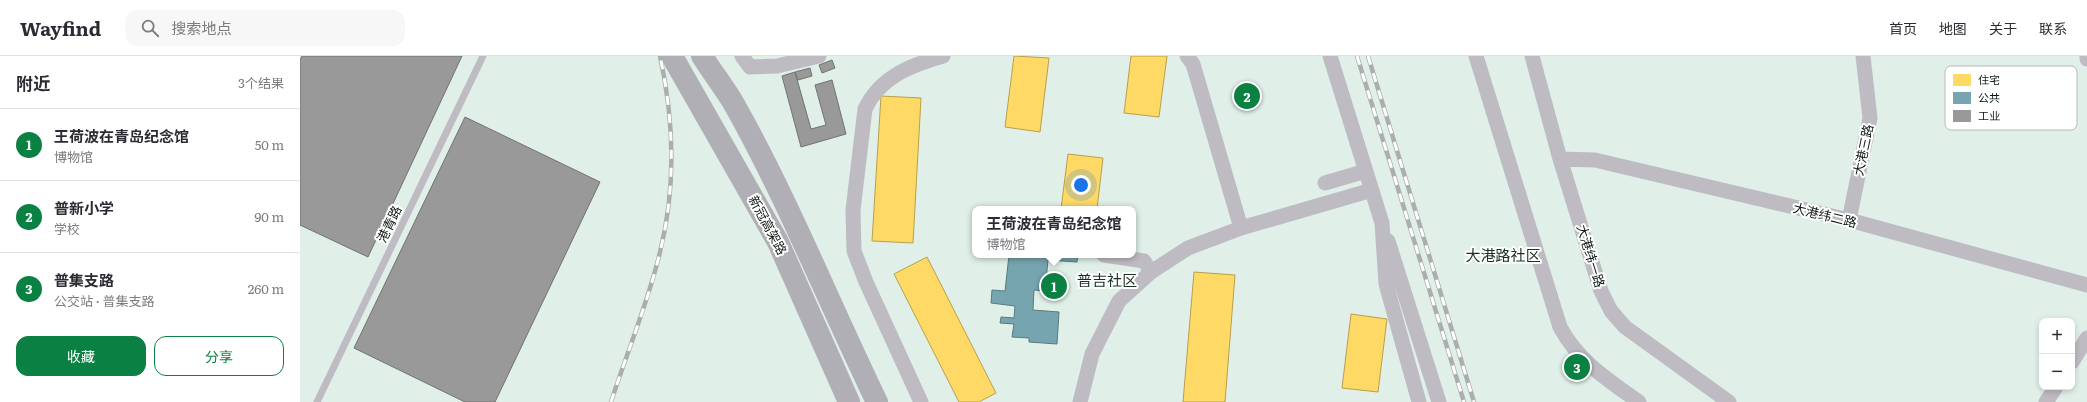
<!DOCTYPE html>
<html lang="zh">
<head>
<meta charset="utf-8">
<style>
	:root { --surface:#fff; --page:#f7f7f7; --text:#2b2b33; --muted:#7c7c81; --line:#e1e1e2; --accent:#0b8043 }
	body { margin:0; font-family:Literata,"Noto Sans SC",serif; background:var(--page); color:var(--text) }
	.controls { position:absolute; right:12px; bottom:12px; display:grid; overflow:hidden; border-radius:8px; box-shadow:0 2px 6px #0003 }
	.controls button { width:36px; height:36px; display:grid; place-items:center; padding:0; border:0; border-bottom:1px solid var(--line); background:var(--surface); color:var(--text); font:20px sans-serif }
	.you { position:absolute; left:781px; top:129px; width:14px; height:14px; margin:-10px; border:3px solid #fff; border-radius:50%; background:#1a73e8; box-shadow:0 0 0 6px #1a73e833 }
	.badge { display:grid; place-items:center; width:26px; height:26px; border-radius:50%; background:var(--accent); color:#fff; font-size:13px; font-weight:700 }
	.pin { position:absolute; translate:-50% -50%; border:2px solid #fff; box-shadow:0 1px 4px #0006 }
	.popup { position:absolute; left:672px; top:150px; width:164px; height:52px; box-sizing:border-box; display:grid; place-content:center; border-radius:8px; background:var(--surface); filter:drop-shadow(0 1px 3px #0005); font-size:13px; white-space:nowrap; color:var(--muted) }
	.popup b { font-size:15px; color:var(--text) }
	.popup::after { content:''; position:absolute; left:50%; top:100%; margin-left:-8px; border:8px solid transparent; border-top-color:var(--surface) }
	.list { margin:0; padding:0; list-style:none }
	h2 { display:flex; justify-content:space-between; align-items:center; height:52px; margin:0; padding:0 16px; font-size:17px }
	h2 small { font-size:13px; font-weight:400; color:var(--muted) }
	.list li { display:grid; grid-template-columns:26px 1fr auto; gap:12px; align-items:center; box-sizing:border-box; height:72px; padding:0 16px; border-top:1px solid var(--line) }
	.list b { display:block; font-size:15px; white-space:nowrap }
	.list p { margin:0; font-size:13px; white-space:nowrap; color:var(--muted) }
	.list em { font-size:13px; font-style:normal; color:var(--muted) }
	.actions { display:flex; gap:8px; padding:12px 16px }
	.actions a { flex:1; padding:9px 0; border:1px solid var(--accent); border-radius:12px; text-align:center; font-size:14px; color:var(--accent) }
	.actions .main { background:var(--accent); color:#fff }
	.icon { flex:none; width:22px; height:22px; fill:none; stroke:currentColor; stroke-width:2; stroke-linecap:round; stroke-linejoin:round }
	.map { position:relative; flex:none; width:1787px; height:346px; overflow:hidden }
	header { display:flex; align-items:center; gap:24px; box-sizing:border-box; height:56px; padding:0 20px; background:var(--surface); border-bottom:1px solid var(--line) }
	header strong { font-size:19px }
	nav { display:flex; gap:22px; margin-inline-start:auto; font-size:14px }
	.search { width:280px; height:36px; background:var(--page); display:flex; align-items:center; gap:10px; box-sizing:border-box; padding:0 14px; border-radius:12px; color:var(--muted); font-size:15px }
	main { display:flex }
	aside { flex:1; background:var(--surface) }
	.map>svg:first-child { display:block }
</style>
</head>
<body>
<header>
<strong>Wayfind</strong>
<div class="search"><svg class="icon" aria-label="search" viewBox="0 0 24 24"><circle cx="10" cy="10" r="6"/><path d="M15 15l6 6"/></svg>搜索地点</div>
<nav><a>首页</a><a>地图</a><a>关于</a><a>联系</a></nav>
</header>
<main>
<aside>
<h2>附近<small>3个结果</small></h2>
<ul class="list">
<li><span class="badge">1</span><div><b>王荷波在青岛纪念馆</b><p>博物馆</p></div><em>50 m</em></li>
<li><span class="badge">2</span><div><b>普新小学</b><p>学校</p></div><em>90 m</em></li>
<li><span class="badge">3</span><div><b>普集支路</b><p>公交站 · 普集支路</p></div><em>260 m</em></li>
</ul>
<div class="actions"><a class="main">收藏</a><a>分享</a></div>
</aside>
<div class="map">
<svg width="1787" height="346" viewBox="0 0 1787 346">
	<rect width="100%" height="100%" fill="#e0f0e8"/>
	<path fill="#ffd966" stroke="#b7a04d" d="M714,0l35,2 -9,74 -35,-5z
		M831,0h36l-8,61 -35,-4z
		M581,40l40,2 -8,145 -41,-2z
		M768,98l35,4 -6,51h-36z
		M627,201l69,136 -17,9h-20l-65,-128z
		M894,216l41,3 -10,127h-42z
		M1051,258l36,5 -9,73 -36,-4z"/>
	<path fill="#76a5af" stroke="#577b80" d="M709,199h69l-1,7 -29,-2 -3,31 -11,-1 -1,20 26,2 -2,32 -28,-2v-4l-17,-1 2,-13 -14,-1 1,-6 13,1 1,-12 -24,-3 1,-13 13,1z"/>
	<path fill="#999" stroke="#707371" d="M2,0h160l-94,201 -68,-32v-165z
		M532,4l3,8 -13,5 -3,-8z
		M510,12l2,8 -14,4 -3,-8z
		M495,16l16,57 15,-4 -11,-40 17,-5 14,54 -45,13 -19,-71z
		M165,61l135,65 -105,220h-30l-111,-54z"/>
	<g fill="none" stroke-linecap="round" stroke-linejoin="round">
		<path stroke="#bebcc2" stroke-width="7" d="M17,346l166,-346"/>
		<path stroke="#bebcc2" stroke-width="15" d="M442,0l8,11 27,-1 42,-10
			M887,0l6,8 48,164
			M1030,0l52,167 4,61 33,118
			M1176,0l84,271c18,34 48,53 79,75
			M1232,0l28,103 41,132 10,20 14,16 104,75
			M1787,0v3
			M1260,103l35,1 254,60 238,65
			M1025,127l41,-12
			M1549,164l21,-102 -7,-62
			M1088,185l51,161
			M804,199l40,6 7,11
			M1772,306l15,-24
			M621,346l-55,-120 -12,-31 -1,-41 12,-101c15,-32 46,-44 78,-53
			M780,346l12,-48 27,-53 32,-29 37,-24 53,-20 131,-38
			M1746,346l10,-15"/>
		<path stroke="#b0afb6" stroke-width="22" d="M372,0l106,186 71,160
			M402,0c10,16 22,31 32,48 54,96 95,199 143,298"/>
		<g stroke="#aaafae" stroke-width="4.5">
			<path id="rail" d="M1057,0l107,346
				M1068,0l106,346
				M311,346c16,-50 37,-99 49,-150 16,-64 14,-132 0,-196"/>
		</g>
		<use href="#rail" stroke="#fff" stroke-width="3" stroke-dasharray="9" stroke-linecap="butt"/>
	</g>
	<g text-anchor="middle" stroke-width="4" stroke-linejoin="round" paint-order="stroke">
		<g font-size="13" fill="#0f1a14" stroke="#fff">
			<text transform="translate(1563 94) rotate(-78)" y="5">大港三路</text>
			<text transform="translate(1525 159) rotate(14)" y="5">大港纬二路</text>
			<text transform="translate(89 168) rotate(-64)" y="5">港青路</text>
			<text transform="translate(468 169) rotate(62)" y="5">新冠高架路</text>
			<text transform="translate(1291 200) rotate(73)" y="5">大港纬一路</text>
		</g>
		<g font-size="15" fill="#193125" stroke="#fff">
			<text x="1203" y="205">大港路社区</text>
			<text x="807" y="230">普吉社区</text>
		</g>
	</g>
	<rect x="1645" y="10" width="132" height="64" rx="6" fill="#fff" stroke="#b7bab8" stroke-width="1"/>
	<rect x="1653" y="18" width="18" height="12" fill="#ffd966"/>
	<rect x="1653" y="36" width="18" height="12" fill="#76a5af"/>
	<rect x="1653" y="54" width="18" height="12" fill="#999"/>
	<g font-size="11" fill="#0f1a14">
		<text x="1678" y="28">住宅</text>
		<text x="1678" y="46">公共</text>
		<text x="1678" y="64">工业</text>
	</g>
</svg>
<div class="controls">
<button>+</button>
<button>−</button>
</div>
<div class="you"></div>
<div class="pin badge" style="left:754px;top:230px">1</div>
<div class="popup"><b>王荷波在青岛纪念馆</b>博物馆</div>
<div class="pin badge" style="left:947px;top:40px">2</div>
<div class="pin badge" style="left:1277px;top:311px">3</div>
</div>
</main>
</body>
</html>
